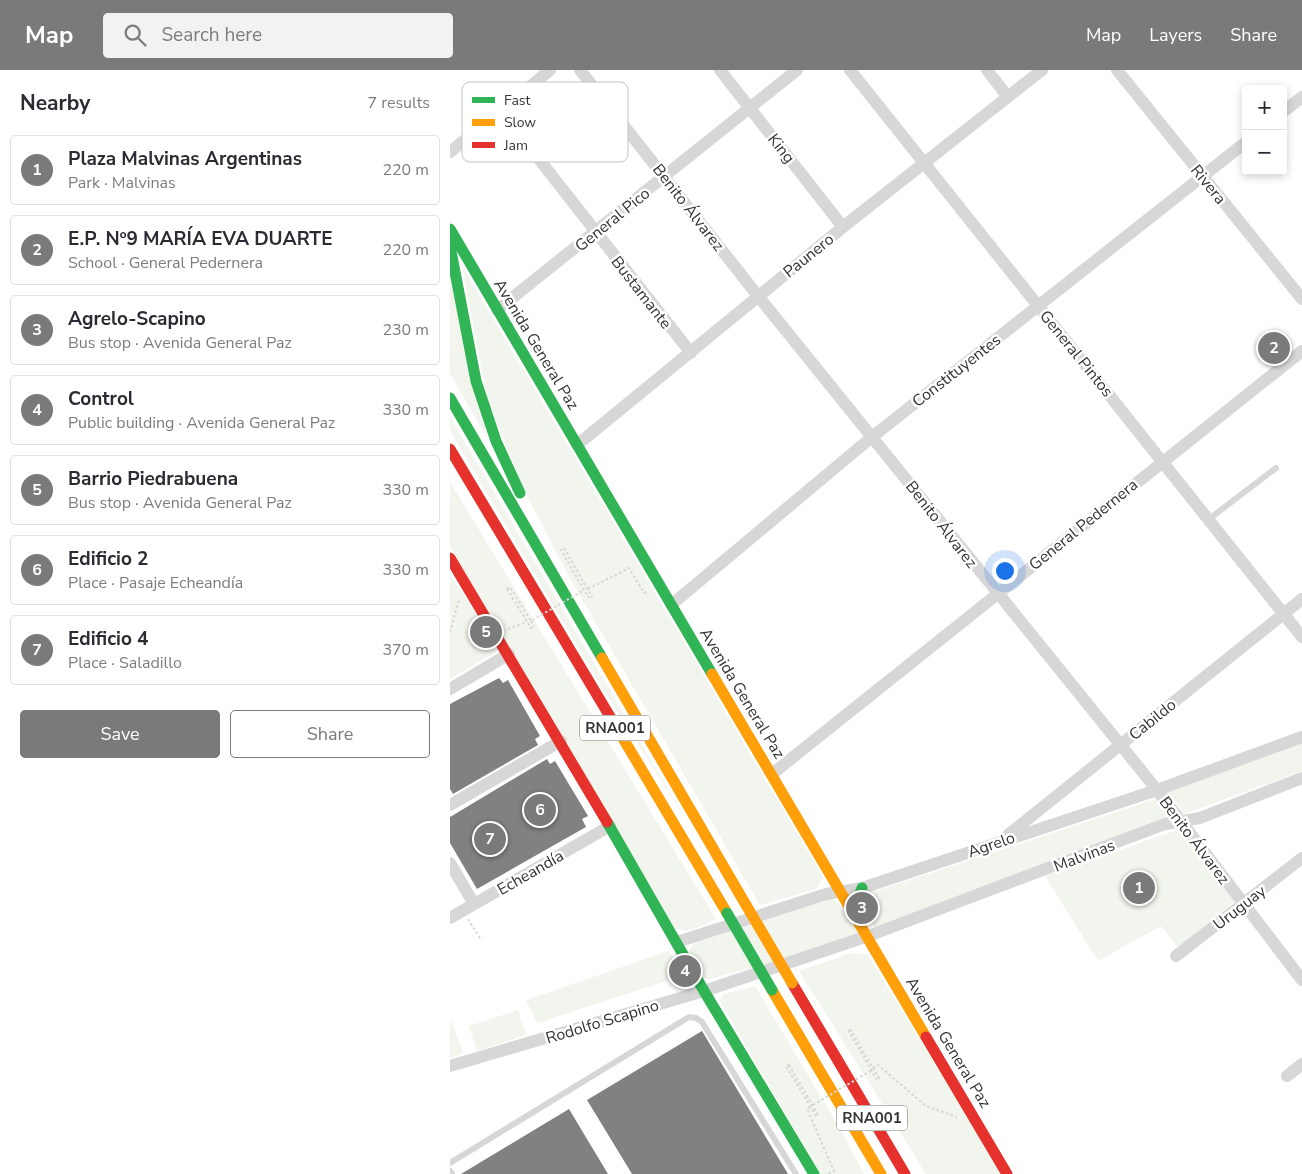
<!DOCTYPE html>
<html lang="en">
<head>
<meta charset="utf-8">
<style>
	:root { --surface:#fff; --page:#f2f2f3; --text:#2b2b33; --muted:#7c7c81; --line:#e1e1e2; --accent:#7a7a7a }
	body { margin:0; font-family:"Nunito Sans",sans-serif; background:var(--page); color:var(--text) }
	.controls { position:absolute; right:15px; top:15px; display:grid; overflow:hidden; border-radius:5px; box-shadow:0 2px 8px #0003 }
	.controls button { width:45px; height:45px; display:grid; place-items:center; padding:0; border:0; border-bottom:1px solid var(--line); background:var(--surface); color:var(--text); font:25px sans-serif }
	.you { position:absolute; left:554px; top:500px; width:18px; height:18px; margin:-12px; border:4px solid #fff; border-radius:50%; background:#1a73e8; box-shadow:0 0 0 8px #1a73e833 }
	.badge { display:grid; place-items:center; width:32px; height:32px; border-radius:50%; background:var(--accent); color:#fff; font-size:16px; font-weight:700 }
	.pin { position:absolute; translate:-50% -50%; border:2px solid #fff; box-shadow:0 1px 5px #0006 }
	.list { margin:0; padding:0; list-style:none }
	h2 { display:flex; justify-content:space-between; align-items:center; height:65px; margin:0; padding:0 20px; font-size:21px }
	h2 small { font-size:16px; font-weight:400; color:var(--muted) }
	.list li { display:grid; grid-template-columns:32px 1fr auto; gap:15px; align-items:center; box-sizing:border-box; height:70px; margin:0 10px 10px; padding:0 10px; border:1px solid var(--line); border-radius:5px }
	.list b { display:block; font-size:19px; white-space:nowrap }
	.list p { margin:0; font-size:16px; white-space:nowrap; color:var(--muted) }
	.list em { font-size:16px; font-style:normal; color:var(--muted) }
	.actions { display:flex; gap:10px; padding:15px 20px }
	.actions a { flex:1; padding:11px 0; border:1px solid var(--accent); border-radius:5px; text-align:center; font-size:18px; color:var(--accent) }
	.actions .main { background:var(--accent); color:#fff }
	.icon { flex:none; width:28px; height:28px; fill:none; stroke:currentColor; stroke-width:2; stroke-linecap:round; stroke-linejoin:round }
	.map { position:relative; flex:none; width:852px; height:1104px; overflow:hidden }
	header { display:flex; align-items:center; gap:30px; box-sizing:border-box; height:70px; padding:0 25px; background:var(--accent); color:#fff }
	header strong { font-size:24px }
	nav { display:flex; gap:28px; margin-inline-start:auto; font-size:18px }
	.search { width:350px; height:45px; background:var(--page); display:flex; align-items:center; gap:12px; box-sizing:border-box; padding:0 18px; border-radius:5px; color:var(--muted); font-size:19px }
	main { display:flex }
	aside { flex:1; background:var(--surface) }
	.map>svg:first-child { display:block }
</style>
</head>
<body>
<header>
<strong>Map</strong>
<div class="search"><svg class="icon" aria-label="search" viewBox="0 0 24 24"><circle cx="10" cy="10" r="6"/><path d="M15 15l6 6"/></svg>Search here</div>
<nav><a>Map</a><a>Layers</a><a>Share</a></nav>
</header>
<main>
<aside>
<h2>Nearby<small>7 results</small></h2>
<ul class="list">
<li><span class="badge">1</span><div><b>Plaza Malvinas Argentinas</b><p>Park · Malvinas</p></div><em>220 m</em></li>
<li><span class="badge">2</span><div><b>E.P. Nº9 MARÍA EVA DUARTE</b><p>School · General Pedernera</p></div><em>220 m</em></li>
<li><span class="badge">3</span><div><b>Agrelo-Scapino</b><p>Bus stop · Avenida General Paz</p></div><em>230 m</em></li>
<li><span class="badge">4</span><div><b>Control</b><p>Public building · Avenida General Paz</p></div><em>330 m</em></li>
<li><span class="badge">5</span><div><b>Barrio Piedrabuena</b><p>Bus stop · Avenida General Paz</p></div><em>330 m</em></li>
<li><span class="badge">6</span><div><b>Edificio 2</b><p>Place · Pasaje Echeandía</p></div><em>330 m</em></li>
<li><span class="badge">7</span><div><b>Edificio 4</b><p>Place · Saladillo</p></div><em>370 m</em></li>
</ul>
<div class="actions"><a class="main">Save</a><a>Share</a></div>
</aside>
<div class="map">
<svg width="852" height="1104" viewBox="0 0 852 1104">
	<rect width="100%" height="100%" fill="#fff"/>
	<path fill="#f1f5ed" d="M12,196l361,611 -7,12 -56,16 -188,-323 -42,-80 -42,-99z
		M0,202l38,167 -38,-65z
		M0,347l236,403 -85,-134 -151,-255z
		M0,412l266,437c-13,6 -26,15 -41,9l-225,-381z
		M0,504l49,76 -49,29z
		M852,673v28l-118,43 -16,-22z
		M709,728l13,17 -296,114 -16,-24 10,-12z
		M730,759l55,72 -57,47 -17,-22 -63,35 -53,-85z
		M379,827l10,7 19,29 -5,7 -143,39h-5l-16,-27 4,-8z
		M219,881l13,25 -145,47 -11,-23z
		M401,883l17,2 134,219h-76l-127,-203z
		M305,916l88,148 21,40h-43l-102,-174 5,-6z
		M68,940l8,25 -49,16 -8,-25z
		M2,952l11,31 -13,5v-35z"/>
	<path fill="#818181" d="M49,608l4,5 5,-3 32,56 -5,3 3,6 -85,49 -3,-5v-85z
		M97,689l3,5 5,-3 33,55 -6,3 4,8 -109,62 -27,-46v-26z
		M252,961l86,143h-156l-45,-74z
		M119,1039l39,65h-147z"/>
	<g fill="none" stroke-linecap="round" stroke-linejoin="round">
		<path stroke="#d6d6d6" stroke-width="2" stroke-dasharray="2.5 2.5" stroke-linecap="butt" d="M114,478l28,49 -2,2 -6,-9
			M57,519l24,39 3,-2
			M138,519l41,-21 15,25 4,-2
			M81,551l3,5
			M58,559l19,-7
			M0,562l9,-32
			M18,849l12,19
			M400,959l29,49 -2,2 -29,-50z
			M339,995l29,50 -2,1 -30,-50z
			M423,998l5,-3 48,41 31,11
			M360,1037l-3,2 27,62 -6,3"/>
		<path stroke="#d7d7d7" stroke-width="6" d="M759,449l67,-51
			M0,1093l239,-146 7,1 6,4 94,152
			M0,1101l2,3"/>
		<path stroke="#d7d7d7" stroke-width="12" d="M130,0l178,226 399,494 145,190
			M270,0l123,157
			M400,0l452,567
			M537,0l21,27
			M667,0l185,229
			M52,42l189,241
			M833,42l19,-15
			M0,82l100,-82
			M47,240l300,-240
			M127,375l266,-218 199,-157
			M221,535l201,-168 374,-295
			M0,619l59,-35
			M322,704l530,-423
			M0,735l111,-64
			M558,765l294,-236
			M0,793l24,41
			M0,848l160,-92
			M227,872l149,-48 36,-6 295,-98 145,-53
			M726,886l126,-98
			M0,996l254,-75 164,-55 297,-112 35,-6 102,-40
			M837,1006l15,-12"/>
		<path stroke="#30b455" stroke-width="11" d="M0,159l262,445
			M0,176l26,135 20,60 24,52
			M0,328l152,260
			M157,752l97,169 110,183
			M403,843l9,-25"/>
		<path stroke="#ff9f0a" stroke-width="11" d="M152,588l144,247
			M262,604l214,363
			M171,665l106,178
			M322,920l109,184"/>
		<path stroke="#e5322d" stroke-width="11" d="M0,379l171,286
			M0,488l157,264
			M342,913l113,191
			M476,967l81,137"/>
		<path stroke="#d6d6d6" stroke-width="2" stroke-dasharray="2.5 2.5" stroke-linecap="butt" d="M57,519l3,-2 21,34 53,-31 -23,-40 3,-2
			M363,1035l59,-35"/>
		<path stroke="#30b455" stroke-width="11" d="M277,843l45,77"/>
		<path stroke="#ff9f0a" stroke-width="11" d="M296,835l46,78"/>
	</g>
	<g text-anchor="middle" stroke-width="5" stroke-linejoin="round" paint-order="stroke">
		<g fill="#fff" stroke="#707070" stroke-width="1">
			<rect x="130" y="645.5" width="70" height="25" rx="4"/>
			<rect x="387" y="1035.5" width="70" height="25" rx="4"/>
		</g>
		<g font-size="15" font-weight="bold" fill="#333">
			<text x="165" y="663">RNA001</text>
			<text x="422" y="1053">RNA001</text>
		</g>
		<g font-size="16" fill="#333" stroke="#fff">
			<text transform="translate(332 78) rotate(52)" y="6">King</text>
			<text transform="translate(759 114) rotate(51)" y="6">Rivera</text>
			<text transform="translate(239 137) rotate(52)" y="6">Benito Álvarez</text>
			<text transform="translate(162 149) rotate(-39)" y="6">General Pico</text>
			<text transform="translate(358 185) rotate(-39)" y="6">Paunero</text>
			<text transform="translate(192 222) rotate(52)" y="6">Bustamante</text>
			<text transform="translate(87 274) rotate(59)" y="6">Avenida General Paz</text>
			<text transform="translate(627 283) rotate(51)" y="6">General Pintos</text>
			<text transform="translate(506 300) rotate(-38)" y="6">Constituyentes</text>
			<text transform="translate(492 454) rotate(52)" y="6">Benito Álvarez</text>
			<text transform="translate(633 454) rotate(-39)" y="6">General Pedernera</text>
			<text transform="translate(293 623) rotate(59)" y="6">Avenida General Paz</text>
			<text transform="translate(702 649) rotate(-39)" y="6">Cabildo</text>
			<text transform="translate(745 770) rotate(53)" y="6">Benito Álvarez</text>
			<text transform="translate(541 774) rotate(-19)" y="6">Agrelo</text>
			<text transform="translate(634 785) rotate(-21)" y="6">Malvinas</text>
			<text transform="translate(80 802) rotate(-30)" y="6">Echeandía</text>
			<text transform="translate(789 837) rotate(-38)" y="6">Uruguay</text>
			<text transform="translate(152 951) rotate(-17)" y="6">Rodolfo Scapino</text>
			<text transform="translate(499 972) rotate(59)" y="6">Avenida General Paz</text>
		</g>
	</g>
	<rect x="12" y="12" width="166" height="80" rx="8" fill="#fff" stroke="#c2c2c2" stroke-width="1"/>
	<rect x="22" y="27" width="23" height="6" fill="#30b455"/>
	<rect x="22" y="49" width="23" height="7" fill="#ff9f0a"/>
	<rect x="22" y="72" width="23" height="6" fill="#e5322d"/>
	<g font-size="14" fill="#333">
		<text x="54" y="35">Fast</text>
		<text x="54" y="57">Slow</text>
		<text x="54" y="80">Jam</text>
	</g>
</svg>
<div class="controls">
<button>+</button>
<button>−</button>
</div>
<div class="you"></div>
<div class="pin badge" style="left:689px;top:818px">1</div>
<div class="pin badge" style="left:824px;top:278px">2</div>
<div class="pin badge" style="left:412px;top:838px">3</div>
<div class="pin badge" style="left:235px;top:901px">4</div>
<div class="pin badge" style="left:36px;top:562px">5</div>
<div class="pin badge" style="left:90px;top:740px">6</div>
<div class="pin badge" style="left:40px;top:769px">7</div>
</div>
</main>
</body>
</html>
